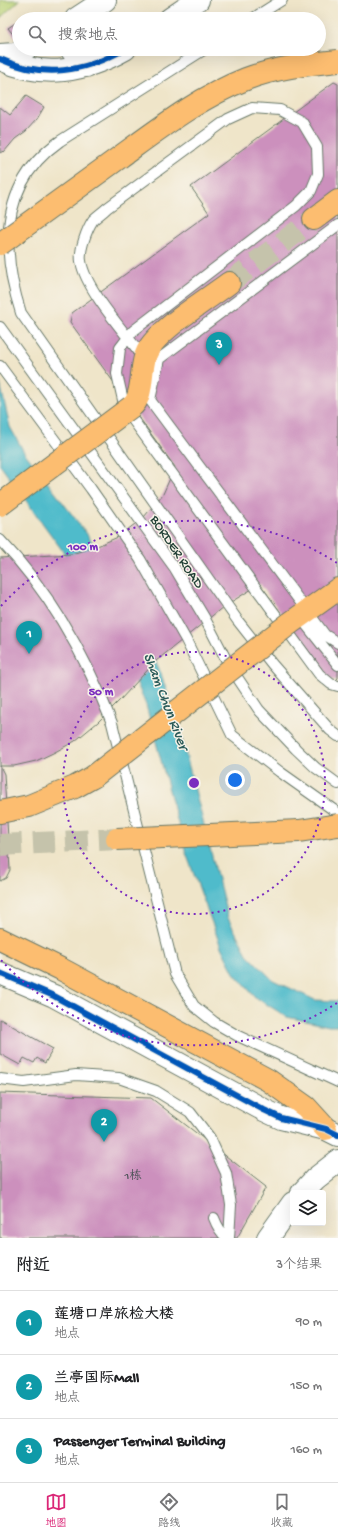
<!DOCTYPE html>
<html lang="zh">
<head>
<meta charset="utf-8">
<style>
	:root { --surface:#fff; --page:#f2f2f2; --text:#202124; --muted:#757577; --line:#e0e0e0; --accent:#db2777 }
	body { margin:0; font-family:"Gochi Hand","LXGW WenKai TC",sans-serif; background:var(--page); color:var(--text) }
	.controls { position:absolute; right:12px; bottom:12px; display:grid; overflow:hidden; border-radius:4px; box-shadow:0 4px 16px #0002 }
	.controls button { width:36px; height:36px; display:grid; place-items:center; padding:0; border:0; border-bottom:1px solid var(--line); background:var(--surface); color:var(--text); font:20px sans-serif }
	.you { position:absolute; left:235px; top:780px; width:14px; height:14px; margin:-10px; border:3px solid #fff; border-radius:50%; background:#1a73e8; box-shadow:0 0 0 6px #1a73e833 }
	.badge { display:grid; place-items:center; width:26px; height:26px; border-radius:50%; background:var(--accent); color:#fff; font-size:13px; font-weight:700 }
	.pin { position:absolute; translate:-50% -33px; filter:drop-shadow(0 1px 2px #0008) }
	.pin::after { content:''; position:absolute; top:21px; width:14px; height:12px; background:inherit; clip-path:polygon(0 0,100% 0,50% 100%) }
	.list { margin:0; padding:0; list-style:none }
	h2 { display:flex; justify-content:space-between; align-items:center; height:52px; margin:0; padding:0 16px; font-size:17px }
	h2 small { font-size:13px; font-weight:400; color:var(--muted) }
	.list li { display:grid; grid-template-columns:26px 1fr auto; gap:12px; align-items:center; box-sizing:border-box; height:64px; padding:0 16px; border-top:1px solid var(--line) }
	.list b { display:block; font-size:15px; white-space:nowrap }
	.list p { margin:0; font-size:13px; white-space:nowrap; color:var(--muted) }
	.list em { font-size:13px; font-style:normal; color:var(--muted) }
	.icon { flex:none; width:22px; height:22px; fill:none; stroke:currentColor; stroke-width:2; stroke-linecap:round; stroke-linejoin:round }
	.map { position:relative; flex:none; width:338px; height:1238px; overflow:hidden }
	.search { position:absolute; background:var(--surface); box-shadow:0 4px 16px #0002; left:12px; right:12px; top:12px; height:44px; display:flex; align-items:center; gap:10px; box-sizing:border-box; padding:0 14px; border-radius:22px; color:var(--muted); font-size:15px }
	.sheet { height:244px; background:var(--surface) }
	nav { display:flex; justify-content:space-around; align-items:center; box-sizing:border-box; height:56px; border-top:1px solid var(--line); background:var(--surface); font-size:11px; color:var(--muted) }
	nav a { display:grid; justify-items:center; gap:2px }
	nav .on { color:var(--accent) }
	.map>svg:first-child { display:block }
</style>
</head>
<body>
<div class="map">
<svg width="338" height="1238" viewBox="0 0 338 1238">
	<rect width="100%" height="100%" fill="#f7f3e8"/>
	<filter id="ink" filterUnits="userSpaceOnUse"><feTurbulence type="fractalNoise" baseFrequency=".025" numOctaves="2"/><feDisplacementMap in="SourceGraphic" scale="8" xChannelSelector="R" yChannelSelector="G"/><feConvolveMatrix kernelMatrix="1 2 1 2 8 2 1 2 1" color-interpolation-filters="sRGB"/></filter>
	<filter id="wash" filterUnits="userSpaceOnUse"><feTurbulence type="fractalNoise" baseFrequency=".012" numOctaves="4" result="noise"/><feDisplacementMap in="SourceGraphic" scale="16" xChannelSelector="R" yChannelSelector="G"/><feGaussianBlur stdDeviation="0.9" result="paint"/><feColorMatrix in="noise" values="0 0 0 0 0 0 0 0 0 0 0 0 0 0 0 0 0 1.4 0 .05"/><feComposite in="paint" operator="in"/></filter>
	<g filter="url(#wash)">
		<rect width="100%" height="100%" fill="#efe5c9"/>
		<path fill="#bbd378" stroke="#6d8856" d="M0,0h20l-20,18z"/>
		<path fill="#4fbbcb" stroke="#377c80" d="M0,383l10,44 14,25 63,82 40,63 32,72 19,55 50,194 19,36 26,26 42,20 23,1v25h-9l-42,-9 -32,-20 -21,-24 -13,-26 -35,-94 -40,-148 -24,-57 -57,-94 -65,-89z"/>
		<g id="blocks">
			<path fill="#cc90bd" d="M17,22l2,2v10l-4,3 -7,-9z
				M334,82l4,2v594l-2,2h-6l-70,-96 -37,23 -67,54 -36,39 -22,22 -23,19 -20,11 -19,9 -22,5h-14v-208l71,-4 24,-7 23,-10 26,-20 19,-23 12,-27 -105,-145 2,-9 137,-100 -18,-26z
				M26,96l18,11 -7,12 -11,12 -11,8 -11,13 -1,-1 -3,2v-46l10,8z
				M0,766l4,8 6,96 -4,8 -6,3z
				M0,1019l53,30 -8,14 -8,-5 -3,5 -10,-5 -4,7 -20,-11z
				M0,1093l151,5 115,89 -29,51h-237z"/>
		</g>
	</g>
	<g filter="url(#ink)">
		<use href="#blocks" fill-opacity="0" stroke="#687868" stroke-width="1"/>
		<g fill="none" stroke-linecap="round" stroke-linejoin="round">
			<path stroke="#c5c3ab" stroke-width="22" stroke-dasharray="22 11" stroke-linecap="butt" d="M229,283l85,-64
				M0,845l117,-6"/>
			<g stroke="#687868" stroke-width="12">
				<path id="service" d="M252,19l30,-19
					M205,49l-145,92c-60,42 -60,107 -39,172l217,308 34,43 58,66 8,6
					M338,225l-179,134 -9,41 175,235 13,8
					M0,327l174,240 30,50 25,48 30,45 37,39 20,19 22,16
					M144,358c-18,-24 -59,-69 -63,-97 -2,-11 6,-32 12,-41 4,-4 10,-8 14,-12l121,-89 24,-11 28,2 22,12 15,25 1,27 -7,17 -15,15 -163,125 -13,17 -3,26 8,35 194,265 12,10 7,2
					M0,366l91,123 49,70 46,81 46,95 48,37 58,41
					M0,540c50,52 86,117 112,183l63,251 19,32 20,16 24,14 100,46
					M300,617l38,48
					M0,1079l24,3 52,-7 43,3 37,13 34,21 20,26 16,35 5,32 -2,33
					M214,1218c3,8 6,14 13,20"/>
			</g>
			<g stroke="#687868" stroke-width="24">
				<path id="tertiary" d="M76,19l29,-19
					M170,19l28,-19
					M71,49l8,11 7,6
					M0,55l15,-1 11,-5
					M0,59c44,20 84,13 125,-10
					M0,973l54,23 210,114 17,8 45,11 12,6
					M302,1193l13,-14 23,-18
					M268,1238l25,-35"/>
			</g>
			<g stroke="#687868" stroke-width="24">
				<path id="trunk" d="M314,219l24,-18
					M131,407c14,-10 8,-40 16,-55 10,-22 61,-53 82,-69
					M289,624l49,-35
					M0,812l29,-6 46,-19 18,-10
					M0,939l61,30 207,111 38,27 20,22"/>
			</g>
			<use href="#service" stroke="#fff" stroke-width="10"/>
			<use href="#tertiary" stroke="#fff" stroke-width="22"/>
			<use href="#trunk" stroke="#fcbd6f" stroke-width="22"/>
			<g stroke="#687868" stroke-width="24" stroke-linecap="butt">
				<path id="trunk-bridge" d="M0,244c40,-29 80,-58 120,-87 40,-29 80,-60 126,-78 29,-11 61,-15 92,-18
					M0,505l131,-98
					M93,777l196,-153
					M117,839l182,-8 39,-6"/>
			</g>
			<use href="#trunk-bridge" stroke="#fcbd6f" stroke-width="22"/>
			<g stroke="#f7f3e8" stroke-width="8">
				<path id="cycleway" d="M0,59c44,20 84,13 125,-10
					M0,973l54,23 210,114 17,8 45,11 12,6"/>
			</g>
			<use href="#cycleway" stroke="#0057b8" stroke-width="6"/>
		</g>
	</g>
	<g fill="none" stroke="#7b2cbf" stroke-width="2" stroke-dasharray="2 4">
		<circle cx="194" cy="783" r="131"/>
		<path d="M337 1003A262 262 0 0 1 1 960M1 606A262 262 0 0 1 337 563"/>
	</g>
	<g text-anchor="middle" stroke-width="3" stroke-linejoin="round" paint-order="stroke">
		<g font-size="12" fill="#4a5256">
			<text x="133" y="1179">1栋</text>
		</g>
		<g font-size="14" fill="#1f3d34" stroke="#f7f3e8">
			<text transform="translate(178 551) rotate(56)" y="5">BORDER ROAD</text>
		</g>
		<g font-size="15" font-style="italic" fill="#2b5c5a" stroke="#f7f3e8">
			<text transform="translate(167 701) rotate(69)" y="5">Sham Chun River</text>
		</g>
	</g>
	<circle cx="194" cy="783" r="6" fill="#7b2cbf" stroke="#f7f3e8" stroke-width="2"/>
	<g font-size="12" text-anchor="middle" font-weight="bold" fill="#7b2cbf" stroke="#f7f3e8" stroke-width="3" stroke-linejoin="round" paint-order="stroke">
		<text x="83" y="550">100 m</text>
		<text x="101" y="695">50 m</text>
	</g>
</svg>
<div class="controls">
<button><svg class="icon" aria-label="layers" viewBox="0 0 24 24"><path d="M12 4l9 5-9 5-9-5zM3 14l9 5 9-5"/></svg></button>
</div>
<div class="you"></div>
<div class="pin badge" style="left:29px;top:654px;background:#0f9aa8">1</div>
<div class="pin badge" style="left:104px;top:1142px;background:#0f9aa8">2</div>
<div class="pin badge" style="left:219px;top:365px;background:#0f9aa8">3</div>
<div class="search"><svg class="icon" aria-label="search" viewBox="0 0 24 24"><circle cx="10" cy="10" r="6"/><path d="M15 15l6 6"/></svg>搜索地点</div>
</div>
<section class="sheet">
<h2>附近<small>3个结果</small></h2>
<ul class="list">
<li><span class="badge" style="background:#0f9aa8">1</span><div><b>莲塘口岸旅检大楼</b><p>地点</p></div><em>90 m</em></li>
<li><span class="badge" style="background:#0f9aa8">2</span><div><b>兰亭国际Mall</b><p>地点</p></div><em>150 m</em></li>
<li><span class="badge" style="background:#0f9aa8">3</span><div><b>Passenger Terminal Building</b><p>地点</p></div><em>160 m</em></li>
</ul>
</section>
<nav>
<a class="on"><svg class="icon" aria-label="map" viewBox="0 0 24 24"><path d="M3 6l6-2 6 2 6-2v14l-6 2-6-2-6 2zM9 4v14M15 6v14"/></svg>地图</a>
<a><svg class="icon" aria-label="directions" viewBox="0 0 24 24"><path d="M12 3l9 9-9 9-9-9zM9 14v-3h6M13 9l2 2-2 2"/></svg>路线</a>
<a><svg class="icon" aria-label="saved" viewBox="0 0 24 24"><path d="M7 4h10v16l-5-4-5 4z"/></svg>收藏</a>
</nav>
</body>
</html>
